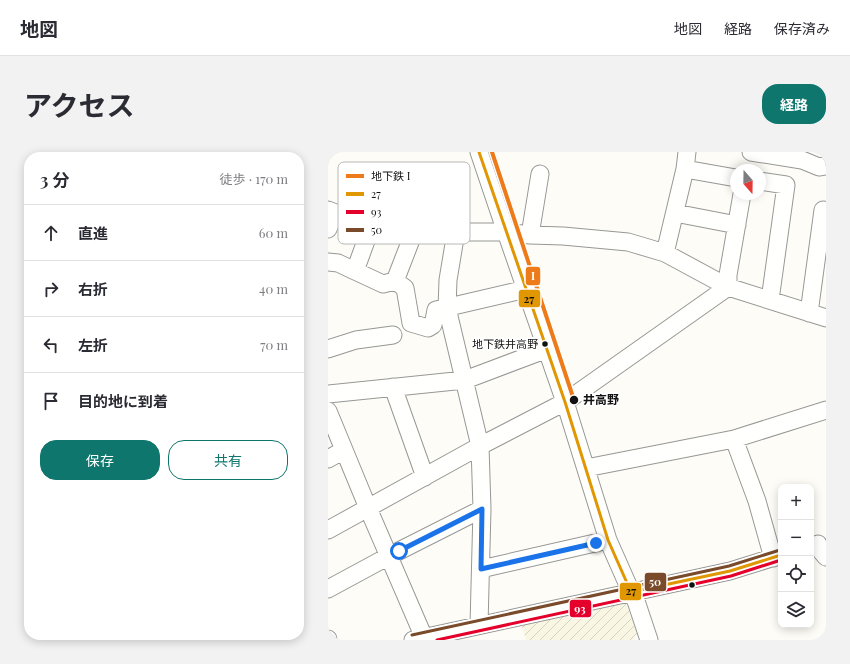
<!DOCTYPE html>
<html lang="ja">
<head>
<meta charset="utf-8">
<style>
	:root { --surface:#fff; --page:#f2f2f3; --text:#2b2b33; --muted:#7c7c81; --line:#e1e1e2; --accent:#0f766e }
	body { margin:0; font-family:"Playfair Display","Noto Sans JP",serif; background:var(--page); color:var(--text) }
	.controls { position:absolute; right:12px; bottom:12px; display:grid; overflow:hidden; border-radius:8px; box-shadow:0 2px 10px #0003 }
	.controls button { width:36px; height:36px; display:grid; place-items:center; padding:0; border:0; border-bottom:1px solid var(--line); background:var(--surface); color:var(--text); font:20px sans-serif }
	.compass { position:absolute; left:402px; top:12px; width:36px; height:36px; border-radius:50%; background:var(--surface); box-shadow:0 2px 10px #0003; rotate:160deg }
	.stop { position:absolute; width:12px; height:12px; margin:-9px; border:3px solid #1a73e8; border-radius:50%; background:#fff }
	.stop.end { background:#1a73e8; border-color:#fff; box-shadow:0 1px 4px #0008 }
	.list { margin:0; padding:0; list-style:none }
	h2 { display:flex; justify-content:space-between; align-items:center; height:52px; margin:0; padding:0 16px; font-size:17px }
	h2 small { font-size:13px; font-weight:400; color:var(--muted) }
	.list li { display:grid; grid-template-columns:26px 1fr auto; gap:12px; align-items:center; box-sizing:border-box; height:56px; padding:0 16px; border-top:1px solid var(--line) }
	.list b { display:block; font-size:15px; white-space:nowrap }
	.list em { font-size:13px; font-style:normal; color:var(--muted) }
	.actions { display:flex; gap:8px; padding:12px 16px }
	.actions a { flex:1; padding:9px 0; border:1px solid var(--accent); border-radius:16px; text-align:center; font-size:14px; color:var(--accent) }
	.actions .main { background:var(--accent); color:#fff }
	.icon { flex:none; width:22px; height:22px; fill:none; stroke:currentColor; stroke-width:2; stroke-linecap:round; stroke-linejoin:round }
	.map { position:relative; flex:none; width:498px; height:488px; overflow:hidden; border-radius:16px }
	header { display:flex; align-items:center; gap:24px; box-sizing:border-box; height:56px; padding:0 20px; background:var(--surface); border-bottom:1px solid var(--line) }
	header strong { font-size:19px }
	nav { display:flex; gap:22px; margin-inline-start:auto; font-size:14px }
	.intro { display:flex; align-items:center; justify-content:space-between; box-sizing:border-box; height:96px; padding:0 24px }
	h1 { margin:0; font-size:28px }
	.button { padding:10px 18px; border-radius:16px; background:var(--accent); color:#fff; font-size:14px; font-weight:700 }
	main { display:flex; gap:24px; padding:0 24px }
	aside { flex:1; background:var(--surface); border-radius:16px; box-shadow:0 2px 10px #0003 }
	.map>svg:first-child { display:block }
</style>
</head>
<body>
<header>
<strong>地図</strong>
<nav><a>地図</a><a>経路</a><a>保存済み</a></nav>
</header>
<div class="intro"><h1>アクセス</h1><a class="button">経路</a></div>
<main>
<aside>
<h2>3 分<small>徒歩 · 170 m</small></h2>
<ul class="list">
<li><svg class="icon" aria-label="ahead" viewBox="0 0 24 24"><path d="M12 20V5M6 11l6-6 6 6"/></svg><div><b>直進</b></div><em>60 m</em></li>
<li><svg class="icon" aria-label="right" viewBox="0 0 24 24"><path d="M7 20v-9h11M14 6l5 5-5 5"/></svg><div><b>右折</b></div><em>40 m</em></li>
<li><svg class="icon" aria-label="left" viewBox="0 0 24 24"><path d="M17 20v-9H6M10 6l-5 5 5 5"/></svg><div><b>左折</b></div><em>70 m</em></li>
<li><svg class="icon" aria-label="arrive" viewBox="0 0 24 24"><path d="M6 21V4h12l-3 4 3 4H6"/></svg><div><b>目的地に到着</b></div></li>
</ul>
<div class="actions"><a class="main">保存</a><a>共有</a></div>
</aside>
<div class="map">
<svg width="498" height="488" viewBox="0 0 498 488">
	<defs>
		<pattern id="farmland-furrows" width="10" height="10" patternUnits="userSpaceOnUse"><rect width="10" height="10" fill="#f9f7e4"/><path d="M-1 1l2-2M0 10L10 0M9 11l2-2" fill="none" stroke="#d4d3c3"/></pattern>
	</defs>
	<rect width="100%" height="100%" fill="#fdfcf7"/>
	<path fill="url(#farmland-furrows)" d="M294,449l4,2 11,31 -5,6h-106l-5,-16z"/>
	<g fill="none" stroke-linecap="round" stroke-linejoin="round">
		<g stroke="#979795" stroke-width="19">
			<path id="minor" d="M151,0l27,80 59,170 43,138 23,52 5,9 13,39
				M423,0l51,8 17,7 7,-1
				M357,17l51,9
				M432,29l26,4 -16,115
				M0,58l43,17 30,5h105l24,3 33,1 65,6 37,11 63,34 98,31
				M347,61l62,12
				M43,75l-16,44 28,13 12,-3 10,7 6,35 17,5 5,-3 3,-15 90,-21
				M0,77l7,-16
				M128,80l-8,48 -1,28 33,138 2,63 -3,116
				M202,83l10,-61
				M337,101l20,-84 2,-17
				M0,110l10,1 17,8
				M67,129l19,-49
				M481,161l14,-103
				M0,197l28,-9 37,-5
				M65,235l32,90
				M0,242l137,-14 82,-31
				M0,259l40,97 57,132
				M406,287l23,62 16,57
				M0,307l16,-9
				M258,316l148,-29 92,-29
				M0,378l152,-84 85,-44 163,-115v-12l14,-81
				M490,392l3,7 5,6
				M153,417l127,-29
				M0,437l61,-33 93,-47
				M0,487v1
				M85,488l317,-69 51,-16"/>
		</g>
		<use href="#minor" stroke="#fffffe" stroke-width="17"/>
		<g stroke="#fff" stroke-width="6">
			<path id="bus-1" d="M151,0l86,250 43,138 23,52 99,-21 51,-16"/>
		</g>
		<g stroke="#fff" stroke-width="6">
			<path id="bus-2" d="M109,488l294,-64 50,-16"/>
		</g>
		<g stroke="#fff" stroke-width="6">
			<path id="bus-3" d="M84,483l317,-69 51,-16"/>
		</g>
		<use href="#bus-1" stroke="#e09702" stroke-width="3"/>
		<use href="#bus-2" stroke="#e4002b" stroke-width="3"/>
		<use href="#bus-3" stroke="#7a4b2a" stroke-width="3"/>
		<g stroke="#fff" stroke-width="7">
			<path id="metro-1" d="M164,0l82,248"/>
		</g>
		<use href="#metro-1" stroke="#ee7b1a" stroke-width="4"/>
	</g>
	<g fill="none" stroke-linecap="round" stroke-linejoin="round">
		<path stroke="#1a73e8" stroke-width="5" d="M71,399l83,-42 -1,60 115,-26"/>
	</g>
	<g fill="#111" stroke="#fff" stroke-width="1.5">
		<circle cx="217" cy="192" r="3.5"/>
		<circle cx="246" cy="248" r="5"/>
		<circle cx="364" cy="433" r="3.5"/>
	</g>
	<g text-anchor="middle" stroke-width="4" stroke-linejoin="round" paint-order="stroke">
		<g font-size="11" fill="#111" stroke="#fff" text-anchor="end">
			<text x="210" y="196">地下鉄井高野</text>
		</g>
		<g font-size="12" font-weight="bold" fill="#111" stroke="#fff" text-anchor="start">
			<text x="255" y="252">井高野</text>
		</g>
	</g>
	<rect x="10" y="10" width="132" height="82" rx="6" fill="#fff" stroke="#b8b8b8" stroke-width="1"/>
	<rect x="18" y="22" width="18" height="4" fill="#ee7b1a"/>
	<rect x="18" y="40" width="18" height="4" fill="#e09702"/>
	<rect x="18" y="58" width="18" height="4" fill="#e4002b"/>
	<rect x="18" y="76" width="18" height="4" fill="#7a4b2a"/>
	<g font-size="11" fill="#111">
		<text x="43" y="28">地下鉄 I</text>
		<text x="43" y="46">27</text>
		<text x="43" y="64">93</text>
		<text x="43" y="82">50</text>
	</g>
	<g stroke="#fff" stroke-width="1.5">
		<rect x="197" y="114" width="16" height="20" rx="4" fill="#ee7b1a"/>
		<rect x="190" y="137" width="23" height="19" rx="4" fill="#e09702"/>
		<rect x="316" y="420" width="23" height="20" rx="4" fill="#7a4b2a"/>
		<rect x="291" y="430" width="23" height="19" rx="4" fill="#e09702"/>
		<rect x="241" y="447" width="23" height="19" rx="4" fill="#e4002b"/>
	</g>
	<g font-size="11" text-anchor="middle" font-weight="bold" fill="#fff">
		<text x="205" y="128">I</text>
		<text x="327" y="434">50</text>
		<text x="252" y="461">93</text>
	</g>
	<g font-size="11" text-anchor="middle" font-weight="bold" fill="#111">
		<text x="201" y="151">27</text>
		<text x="303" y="443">27</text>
	</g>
</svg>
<div class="controls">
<button>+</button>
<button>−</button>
<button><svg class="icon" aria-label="locate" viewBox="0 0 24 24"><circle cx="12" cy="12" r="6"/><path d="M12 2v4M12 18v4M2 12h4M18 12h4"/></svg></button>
<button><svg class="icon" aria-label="layers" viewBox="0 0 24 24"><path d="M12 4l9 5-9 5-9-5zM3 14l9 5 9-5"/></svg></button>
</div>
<svg class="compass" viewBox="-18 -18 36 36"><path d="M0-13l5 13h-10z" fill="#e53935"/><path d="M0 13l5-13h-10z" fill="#7c7c81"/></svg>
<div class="stop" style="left:71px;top:399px"></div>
<div class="stop end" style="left:268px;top:391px"></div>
</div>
</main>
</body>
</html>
